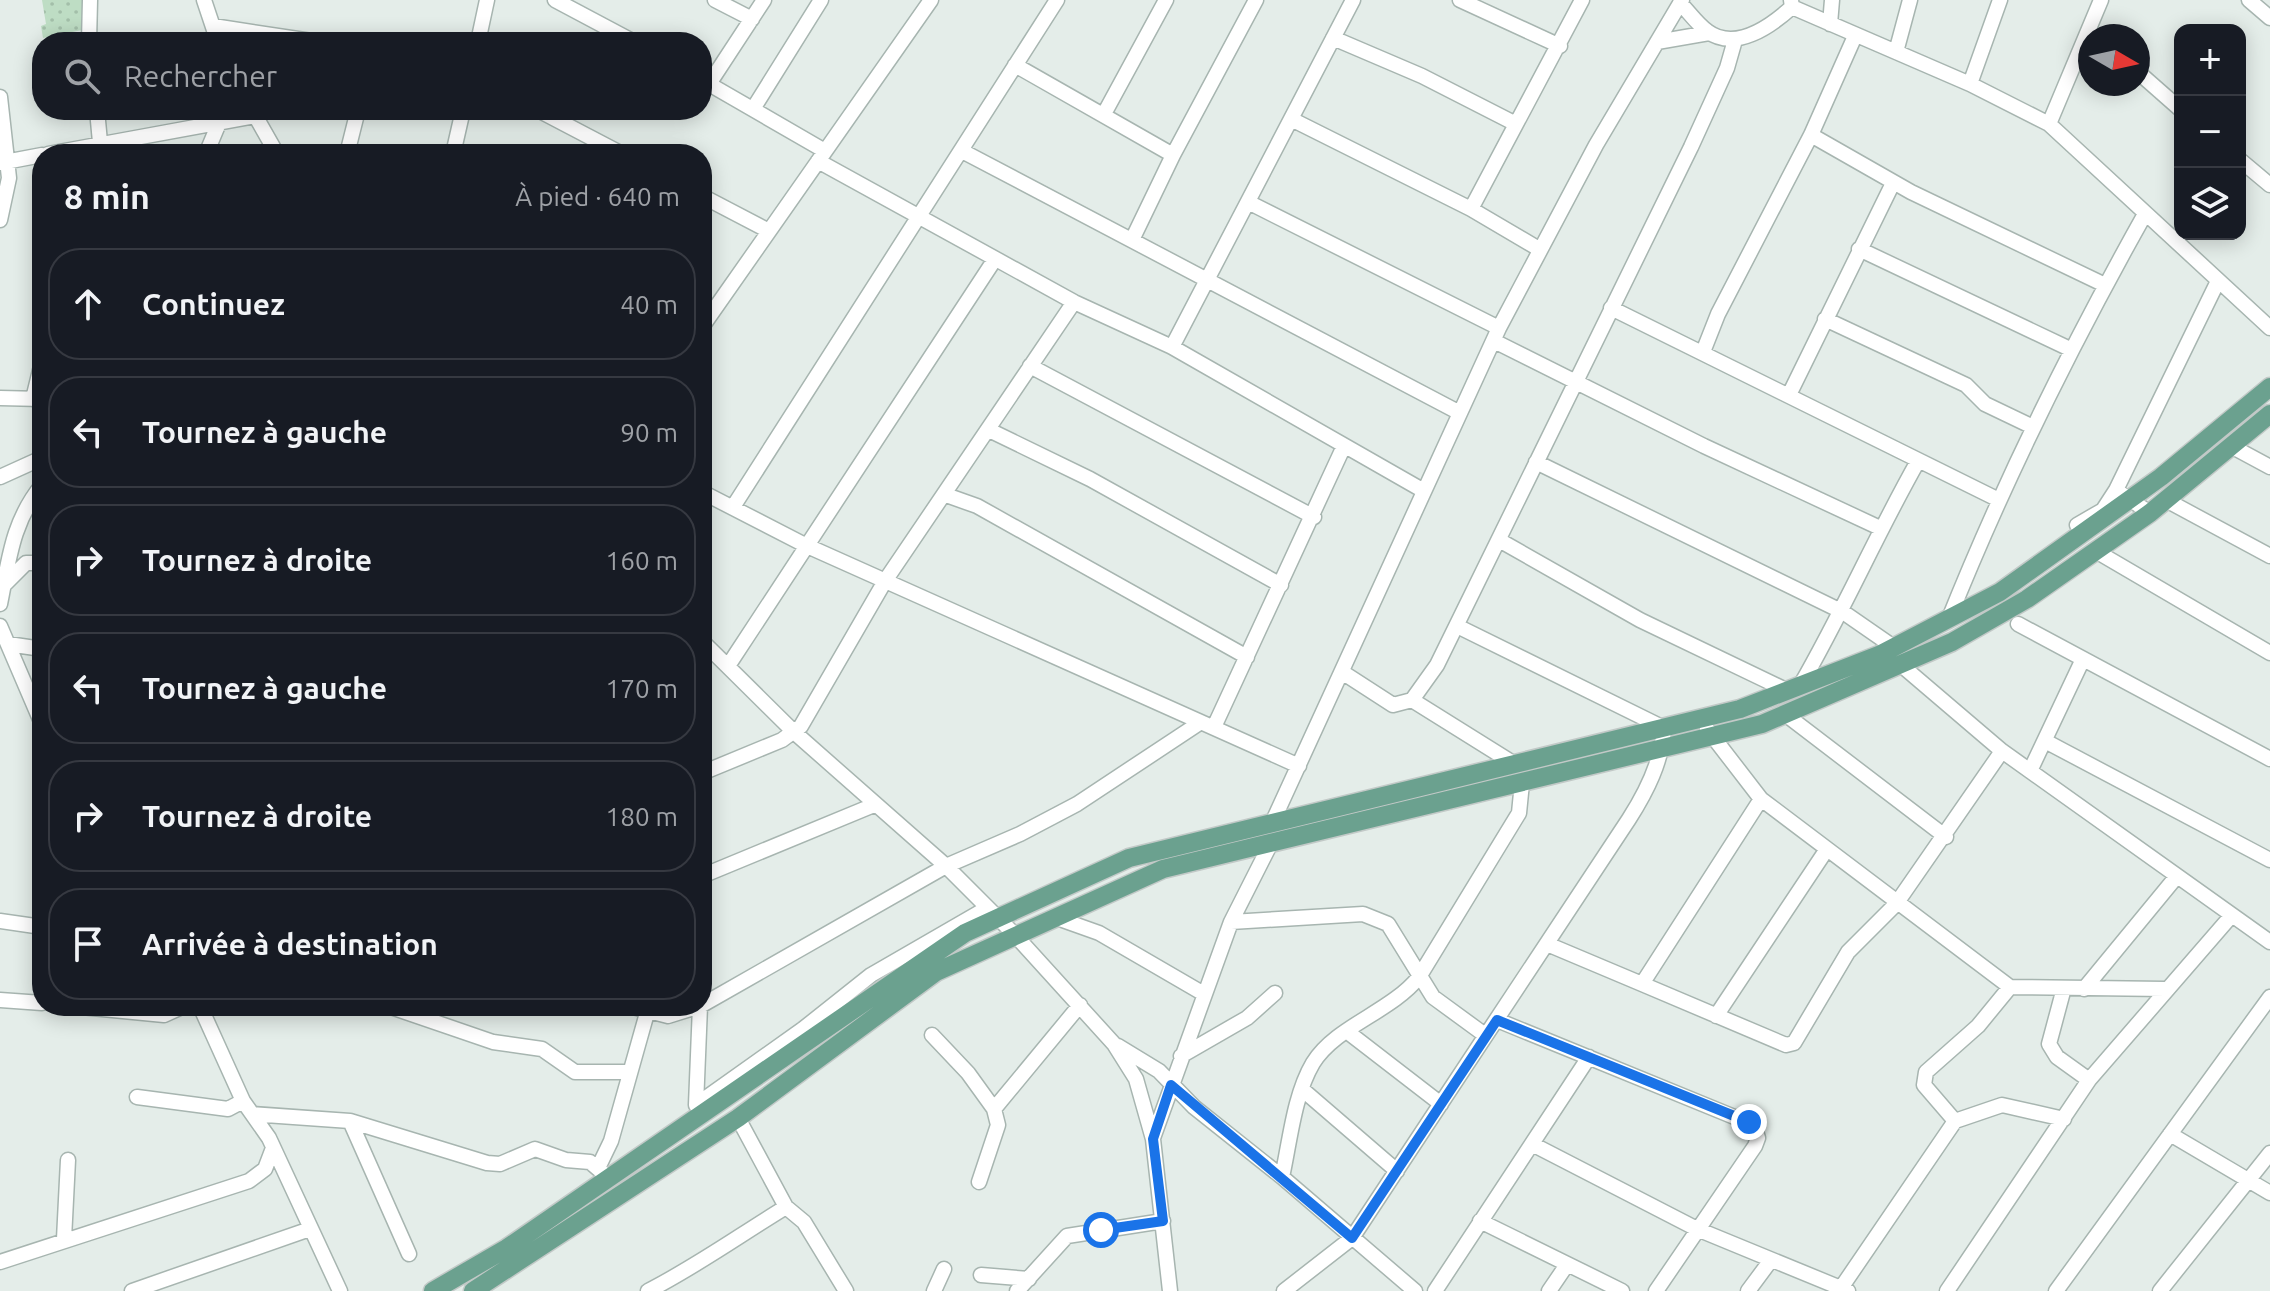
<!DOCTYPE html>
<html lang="fr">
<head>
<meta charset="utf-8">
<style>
	:root { --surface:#171b24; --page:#242831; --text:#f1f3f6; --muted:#9ea1a6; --line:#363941 }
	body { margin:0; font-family:Ubuntu,sans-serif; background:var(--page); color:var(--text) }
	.controls { position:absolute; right:24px; top:24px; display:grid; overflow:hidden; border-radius:16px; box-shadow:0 4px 20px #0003 }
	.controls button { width:72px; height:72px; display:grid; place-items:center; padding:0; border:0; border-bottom:2px solid var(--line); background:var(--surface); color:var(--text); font:40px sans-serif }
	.compass { position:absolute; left:2078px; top:24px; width:72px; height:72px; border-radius:50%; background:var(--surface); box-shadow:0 4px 20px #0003; rotate:99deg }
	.stop { position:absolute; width:24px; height:24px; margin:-18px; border:6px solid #1a73e8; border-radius:50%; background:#fff }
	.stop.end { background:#1a73e8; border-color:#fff; box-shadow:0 2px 8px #0008 }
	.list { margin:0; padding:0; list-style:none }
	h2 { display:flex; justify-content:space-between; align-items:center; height:104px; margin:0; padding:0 32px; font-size:34px }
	h2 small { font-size:26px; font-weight:400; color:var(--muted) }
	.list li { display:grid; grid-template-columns:52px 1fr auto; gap:24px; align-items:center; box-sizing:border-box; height:112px; margin:0 16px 16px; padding:0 16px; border:2px solid var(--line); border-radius:32px }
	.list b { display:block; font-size:30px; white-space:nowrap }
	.list em { font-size:26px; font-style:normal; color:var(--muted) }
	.icon { flex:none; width:44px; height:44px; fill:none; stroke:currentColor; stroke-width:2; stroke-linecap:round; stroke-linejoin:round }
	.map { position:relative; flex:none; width:2270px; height:1291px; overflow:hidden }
	.search { position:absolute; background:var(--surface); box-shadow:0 4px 20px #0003; left:32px; top:32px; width:680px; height:88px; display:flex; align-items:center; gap:20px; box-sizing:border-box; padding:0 28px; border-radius:32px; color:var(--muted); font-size:30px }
	.panel { position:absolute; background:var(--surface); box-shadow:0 4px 20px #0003; left:32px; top:144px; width:680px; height:872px; border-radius:32px }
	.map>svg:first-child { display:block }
</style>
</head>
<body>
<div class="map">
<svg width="2270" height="1291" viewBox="0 0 2270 1291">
	<defs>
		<pattern id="park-dots" width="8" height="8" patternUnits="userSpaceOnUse" patternTransform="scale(2)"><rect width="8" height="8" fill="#beddc4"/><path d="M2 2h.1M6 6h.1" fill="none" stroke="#a3bfa9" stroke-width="1.8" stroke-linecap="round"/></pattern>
	</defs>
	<rect width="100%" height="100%" fill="#e4ede9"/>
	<path fill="url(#park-dots)" d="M42,0h48l-3,29 -44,9 -2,-12 5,-2z"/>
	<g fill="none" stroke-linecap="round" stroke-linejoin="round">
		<g stroke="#a7b5b0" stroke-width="17">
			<path id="minor" d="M204,0l14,42
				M555,0l79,42
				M715,0l37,19
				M1460,0l100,46
				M2249,0l21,18
				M1680,3c9,9 17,21 27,28 28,21 64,-5 85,-24l-1,-7
				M1792,7l178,77 79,40 221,204
				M1830,24l2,-24
				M213,26l105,16
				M1333,38l89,38 94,48
				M89,42l1,-42
				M478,42l9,-42
				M1657,42l52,-9
				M1896,52l14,-52
				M1015,65l158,90
				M2138,72l42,37
				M702,80l123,71
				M709,84l55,-84
				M1970,84l30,-84
				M0,97l9,81 -9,42
				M753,109l68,-109
				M97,110l4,43
				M252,110l25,44
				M538,110l84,44
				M1104,114l62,-114
				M1291,119l180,90 68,40
				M2049,124l52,-124
				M1811,135l100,57 194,93
				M962,151l498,262
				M48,154l207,-38
				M206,154l13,-31
				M347,154l11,-44
				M453,154l10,-44
				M2240,160l30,25
				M818,161l256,141 98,45 252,144
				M0,163l42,-8
				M702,196l67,35
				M1248,202l251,126
				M1471,209l111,-209
				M1132,240l41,-85 83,-155
				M1859,249l213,101
				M1611,308l386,191
				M1825,319l141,66 19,19 48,23
				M702,327l229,-327
				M1494,341l210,105 176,82
				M1172,347l181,-347
				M1703,352l15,-38 93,-179 44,-99
				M1030,366l284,151
				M1789,395l104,-212
				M0,398l42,1
				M33,399l9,-37
				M989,430l101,49 191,106
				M2231,446l39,21
				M1536,462l307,150 52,36
				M0,477l42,-19
				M2116,490l102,-209
				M702,492l103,53 494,221
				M946,495l31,11 270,151
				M2166,500l104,56
				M733,507l324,-507
				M2077,525l26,-15 13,-20 34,23
				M1499,540l141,80 148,71
				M2094,550l176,103
				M4,585l22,-22h16
				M0,604c9,-44 12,-82 42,-119
				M1948,621c56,-140 123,-275 197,-407
				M2018,624l252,135
				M0,626l42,98
				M702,641l92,91 152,134 69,69 99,109 22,35 17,60 17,152
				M8,644l34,5
				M1900,664l102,87 268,191
				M728,666l267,-407
				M1342,672l51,33 19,-5 25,-35 254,-518 36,-79 8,-28
				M1800,686c43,-74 76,-151 118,-225
				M1412,700l104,65
				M1785,714l161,123
				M1214,727l130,-281
				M1707,729l54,70 249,188 155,2
				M2045,741l225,119
				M2030,771l53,-112
				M702,773l80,-33 19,-14 84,-145 189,-279
				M1273,821l226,-493 97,-183 86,-145
				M702,876l172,-71
				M1054,917l45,16 105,61
				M0,921l42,6
				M1231,922l132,-8 25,10 45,73 52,38
				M1547,944l95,40 119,-185
				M1642,984l144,61 8,-2 54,-91 48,-48 106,-153
				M2064,988l-15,56 8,13 32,23
				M2084,989l93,-113
				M0,1000l42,3
				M702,1005l244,-139 74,-32 57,-30 124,-82
				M71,1006l93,9 20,-9
				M200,1006l43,95 26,37 71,153
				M388,1006l105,36 49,7 33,23h53
				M629,1006l39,10 32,-10
				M1716,1016l111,-167
				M1497,1020l257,105 4,13 -3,8 -99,145
				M1349,1033l92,71
				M932,1035l36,38 26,36 86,-104
				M1118,1046l41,25 35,36 88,70 133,114
				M1181,1056l66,-38 28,-25
				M1303,1090l94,81
				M137,1097l91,12 15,-8
				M696,1105l107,-76 68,-54 116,-67
				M696,1105l4,-99
				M252,1114l98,7 137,42 13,1 35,-15 31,11 24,2 20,17
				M738,1118l48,89 18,15 42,69
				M350,1121l59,133
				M1955,1121l-31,-36 2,-13 52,-46 32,-39
				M2170,1134l100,59
				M1153,1138l78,-216 40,-79
				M1532,1144l165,85 151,62
				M598,1168l13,-27 36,-128
				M1282,1177c8,-36 12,-82 31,-114 23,-37 78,-51 106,-86l100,-164 3,-30
				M979,1182l19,-57 -4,-16
				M1480,1221l142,70
				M64,1239l4,-79
				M0,1262l249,-81 16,-12 8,-21
				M981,1275l48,4
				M132,1291l178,-62
				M648,1291c49,-25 92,-56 138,-84
				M934,1291l10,-22
				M1017,1291l50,-55 96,-15
				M1284,1291l68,-53 277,-419c18,-28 33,-58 35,-91l-207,-102
				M1435,1291l154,-234
				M1549,1291l17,-25
				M1748,1291l23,-31
				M1839,1291l116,-170 47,-16 62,14
				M1947,1291l142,-211 143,-165
				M2056,1291l214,-294
				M2160,1291l110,-138"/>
		</g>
		<g stroke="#c2c9c7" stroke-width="21">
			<path id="major" d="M433,1291l74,-43 458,-315 164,-75 611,-149 139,-54 121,-63 161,-115 109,-90
				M473,1291l265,-173 198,-146 227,-103 599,-145 190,-82 75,-43 123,-86 120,-99"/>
		</g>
		<use href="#minor" stroke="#fff" stroke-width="14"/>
		<use href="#major" stroke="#6ba18f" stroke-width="18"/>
	</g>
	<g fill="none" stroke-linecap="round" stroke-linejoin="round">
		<path stroke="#1a73e8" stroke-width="10" d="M1101,1230l62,-9 -10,-82 18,-54 181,153 145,-218 252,102"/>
	</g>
</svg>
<div class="controls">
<button>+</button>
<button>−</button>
<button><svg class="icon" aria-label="layers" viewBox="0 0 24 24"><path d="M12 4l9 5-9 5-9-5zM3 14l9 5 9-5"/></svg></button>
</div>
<svg class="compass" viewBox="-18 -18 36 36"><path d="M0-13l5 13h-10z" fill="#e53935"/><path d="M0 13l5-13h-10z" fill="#9ea1a6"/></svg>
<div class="stop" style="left:1101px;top:1230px"></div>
<div class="stop end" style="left:1749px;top:1122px"></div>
<div class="search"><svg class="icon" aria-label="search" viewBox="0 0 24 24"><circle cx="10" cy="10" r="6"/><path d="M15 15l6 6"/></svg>Rechercher</div>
<section class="panel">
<h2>8 min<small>À pied · 640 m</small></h2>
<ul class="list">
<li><svg class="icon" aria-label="ahead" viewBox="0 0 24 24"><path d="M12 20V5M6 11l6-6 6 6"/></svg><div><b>Continuez</b></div><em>40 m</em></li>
<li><svg class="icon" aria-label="left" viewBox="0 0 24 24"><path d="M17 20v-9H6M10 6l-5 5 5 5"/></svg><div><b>Tournez à gauche</b></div><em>90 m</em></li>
<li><svg class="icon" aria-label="right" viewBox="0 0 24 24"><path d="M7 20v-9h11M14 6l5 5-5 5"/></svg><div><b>Tournez à droite</b></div><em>160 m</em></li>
<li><svg class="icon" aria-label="left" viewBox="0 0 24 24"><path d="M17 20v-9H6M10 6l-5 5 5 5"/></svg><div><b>Tournez à gauche</b></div><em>170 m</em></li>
<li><svg class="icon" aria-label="right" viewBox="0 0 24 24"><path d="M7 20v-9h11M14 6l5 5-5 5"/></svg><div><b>Tournez à droite</b></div><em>180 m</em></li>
<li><svg class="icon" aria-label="arrive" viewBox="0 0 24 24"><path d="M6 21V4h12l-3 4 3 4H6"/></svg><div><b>Arrivée à destination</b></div></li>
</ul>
</section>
</div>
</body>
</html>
